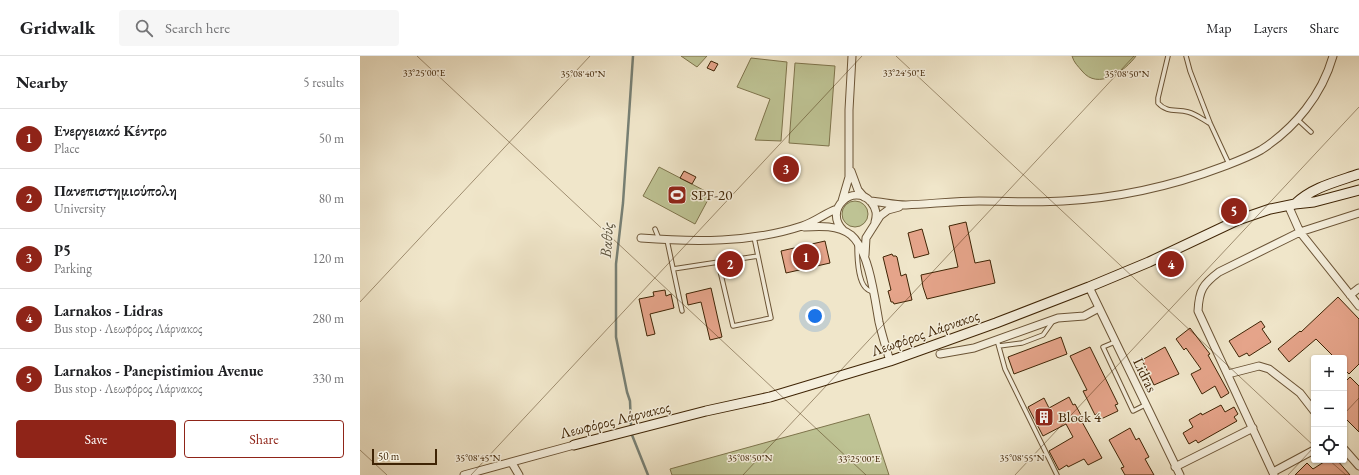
<!DOCTYPE html>
<html lang="en">
<head>
<meta charset="utf-8">
<style>
	:root { --surface:#fff; --page:#f6f6f6; --text:#202124; --muted:#757577; --line:#e0e0e0; --accent:#8f2418 }
	body { margin:0; font-family:"EB Garamond",serif; background:var(--page); color:var(--text) }
	.controls { position:absolute; right:12px; bottom:12px; display:grid; overflow:hidden; border-radius:4px; box-shadow:0 1px 3px #0004 }
	.controls button { width:36px; height:36px; display:grid; place-items:center; padding:0; border:0; border-bottom:1px solid var(--line); background:var(--surface); color:var(--text); font:20px sans-serif }
	.scale { position:absolute; left:12px; bottom:10px; width:65px; box-sizing:border-box; padding-left:4px; border:2px solid #3f2405; border-top:0; font-size:11px; line-height:14px; white-space:nowrap; color:#3f2405; -webkit-text-stroke:3px #f5efdd; paint-order:stroke }
	.you { position:absolute; left:455px; top:260px; width:14px; height:14px; margin:-10px; border:3px solid #fff; border-radius:50%; background:#1a73e8; box-shadow:0 0 0 6px #1a73e833 }
	.badge { display:grid; place-items:center; width:26px; height:26px; border-radius:50%; background:var(--accent); color:#fff; font-size:13px; font-weight:700 }
	.pin { position:absolute; translate:-50% -50%; border:2px solid #fff; box-shadow:0 1px 4px #0006 }
	.list { margin:0; padding:0; list-style:none }
	h2 { display:flex; justify-content:space-between; align-items:center; height:52px; margin:0; padding:0 16px; font-size:17px }
	h2 small { font-size:13px; font-weight:400; color:var(--muted) }
	.list li { display:grid; grid-template-columns:26px 1fr auto; gap:12px; align-items:center; box-sizing:border-box; height:60px; padding:0 16px; border-top:1px solid var(--line) }
	.list b { display:block; font-size:15px; white-space:nowrap }
	.list p { margin:0; font-size:13px; white-space:nowrap; color:var(--muted) }
	.list em { font-size:13px; font-style:normal; color:var(--muted) }
	.actions { display:flex; gap:8px; padding:12px 16px }
	.actions a { flex:1; padding:9px 0; border:1px solid var(--accent); border-radius:4px; text-align:center; font-size:14px; color:var(--accent) }
	.actions .main { background:var(--accent); color:#fff }
	.icon { flex:none; width:22px; height:22px; fill:none; stroke:currentColor; stroke-width:2; stroke-linecap:round; stroke-linejoin:round }
	.map { position:relative; flex:none; width:999px; height:419px; overflow:hidden }
	header { display:flex; align-items:center; gap:24px; box-sizing:border-box; height:56px; padding:0 20px; background:var(--surface); border-bottom:1px solid var(--line) }
	header strong { font-size:19px }
	nav { display:flex; gap:22px; margin-inline-start:auto; font-size:14px }
	.search { width:280px; height:36px; background:var(--page); display:flex; align-items:center; gap:10px; box-sizing:border-box; padding:0 14px; border-radius:4px; color:var(--muted); font-size:15px }
	main { display:flex }
	aside { flex:1; background:var(--surface) }
	.map>svg:first-child { display:block }
</style>
</head>
<body>
<header>
<strong>Gridwalk</strong>
<div class="search"><svg class="icon" aria-label="search" viewBox="0 0 24 24"><circle cx="10" cy="10" r="6"/><path d="M15 15l6 6"/></svg>Search here</div>
<nav><a>Map</a><a>Layers</a><a>Share</a></nav>
</header>
<main>
<aside>
<h2>Nearby<small>5 results</small></h2>
<ul class="list">
<li><span class="badge">1</span><div><b>Ενεργειακό Κέντρο</b><p>Place</p></div><em>50 m</em></li>
<li><span class="badge">2</span><div><b>Πανεπιστημιούπολη</b><p>University</p></div><em>80 m</em></li>
<li><span class="badge">3</span><div><b>P5</b><p>Parking</p></div><em>120 m</em></li>
<li><span class="badge">4</span><div><b>Larnakos - Lidras</b><p>Bus stop · Λεωφόρος Λάρνακος</p></div><em>280 m</em></li>
<li><span class="badge">5</span><div><b>Larnakos - Panepistimiou Avenue</b><p>Bus stop · Λεωφόρος Λάρνακος</p></div><em>330 m</em></li>
</ul>
<div class="actions"><a class="main">Save</a><a>Share</a></div>
</aside>
<div class="map">
<svg width="999" height="419" viewBox="0 0 999 419">
	<rect width="100%" height="100%" fill="#f0e6ca"/>
	<filter id="stains"><feTurbulence type="fractalNoise" baseFrequency=".005" numOctaves="4"/><feColorMatrix values="0 0 0 0 .2 0 0 0 0 .09 0 0 0 0 .02 0 0 0 .5 -.17"/></filter>
	<radialGradient id="worn" r=".72"><stop offset=".6" stop-color="#630" stop-opacity="0"/><stop offset="1" stop-color="#630" stop-opacity=".3"/></radialGradient>
	<path fill="#bec394" stroke="#7e744c" d="M321,0h26l-10,11z
		M712,0h64c-11,15 -38,35 -54,15 -4,-5 -8,-8 -10,-15z
		M391,2l36,4 -6,79 -26,-1 15,-41 -33,-12z
		M435,7l40,3 -6,80 -40,-3z
		M299,111l52,27 -16,30 -52,-28z
		M482 158a13 13 0 1 1 26 0a13 13 0 1 1-26 0Z
		M509,358l20,61h-217l-2,-6z"/>
	<g fill="none" stroke-linecap="round" stroke-linejoin="round">
		<path stroke="#778075" stroke-width="2.5" d="M271,369l-1,-24 -3,-9 -11,-55v-73l7,-61 10,-147
			M272,379l16,40"/>
	</g>
	<path fill="#e5a48a" stroke="#3f2405" d="M351,5l7,3 -4,7 -7,-3z
		M324,115l12,6 -4,7 -12,-6z
		M606,166l9,41 15,-3 5,23 -68,16 -4,-12 -2,-12 37,-8 -9,-41z
		M562,173l7,25 -15,4 -6,-25z
		M465,185l5,22 -44,10 -5,-22z
		M532,198l1,2h3l1,1 4,19 5,-2 6,26 -18,4 -1,-2h-2l-3,-11 3,-1 -8,-33z
		M351,232l11,49 -12,3 -9,-38 -13,3 -2,-11z
		M305,234l1,6 5,-2 3,14 -24,6 5,20 -8,2 -8,-37 15,-3 -1,-4z
		M978,241l21,22v45l-10,10 -5,-5v-11h-9l-19,-19 -27,23 -11,-13 22,-18 1,1z
		M901,265l4,6 -3,2 9,13 -22,14 -2,-3 -8,4 -10,-16z
		M830,272l20,26 -2,1 21,38 -8,5 -6,-12 -13,8 -11,-20 10,-5 -15,-21 -2,2 -8,-11z
		M701,281l6,17 -53,20 -6,-17z
		M730,291l28,57 -3,1 3,6 -17,8 -3,-6 -3,2 -12,-24 4,-1 -17,-34z
		M805,291l14,27 -25,11 -12,-25z
		M990,321l9,9v46l-15,-15v-34z
		M709,341l4,8 2,-1 8,15 -2,1 21,38 -14,7 -4,-6 -16,8 -1,-2 -8,5 -10,-19 24,-14 -7,-13 -23,12 -15,-29 16,-9 5,10z
		M861,349l4,7 9,-5 4,7 -4,3 3,4 -39,22 -2,-3 -7,4 -6,-11 10,-6 -4,-7 12,-7 1,2z
		M770,372l6,12 3,-2 10,19 -4,2 9,16h-29l-4,-7 3,-1 -15,-27z
		M967,404h10l13,15h-55l12,-12 6,6z"/>
	<g fill="none" stroke-linecap="round" stroke-linejoin="round">
		<g stroke="#6b5436" stroke-width="5.5">
			<path id="lane" d="M808,0l-10,42v5c9,10 18,6 30,9 8,2 14,7 21,11
				M826,0l4,15 20,52 19,41
				M937,63l14,13
				M295,173l4,10
				M307,184l15,71
				M497,189c0,11 1,38 10,44 2,2 4,2 6,3
				M358,206l15,64 38,-8 -17,-81
				M313,213l85,-13
				M637,284l8,29 52,106
				M755,286l-12,5 30,64 12,-6
				M639,290l23,-3 21,-8 10,-14"/>
		</g>
		<g stroke="#6b5436" stroke-width="9">
			<path id="street" d="M491,115l7,19 6,7
				M482,145l7,-24v-67l3,-54
				M510,145c13,1 24,4 36,4 25,-1 49,-4 73,-4 28,0 56,2 84,0 54,-3 109,-15 159,-34 13,-5 27,-10 39,-17 34,-22 61,-55 72,-94
				M928,149l12,27 59,74
				M444,171c16,-1 34,-2 47,8 18,15 24,65 28,87 3,13 7,26 11,39
				M483,174c-20,-20 10,-48 28,-28 6,7 6,13 4,20
				M281,182c53,4 110,5 161,-12 13,-4 23,-13 35,-17
				M505,199l1,-17 14,-22 8,-6 11,-3
				M729,231l91,188
				M990,239l9,-7
				M580,298l34,-6 84,-30 26,-2 15,-8
				M868,318l31,-8 10,3 31,24 14,18
				M984,393l15,17
				M152,407l7,12
				M815,411l78,-39
				M913,416l41,-22
				M104,419l110,-30
				M914,419l-76,-164c1,-21 5,-27 21,-39l81,-40 59,-19"/>
		</g>
		<g stroke="#3f2405" stroke-width="11">
			<path id="secondary" d="M935,148c18,-17 41,-22 64,-30
				M214,389l132,-34 64,-14 120,-36 106,-38 93,-36 60,-25 89,-42 32,-11 25,-5 19,-2 45,-12"/>
		</g>
		<use href="#lane" stroke="#f5efdd" stroke-width="3.5"/>
		<use href="#street" stroke="#f5efdd" stroke-width="7"/>
		<use href="#secondary" stroke="#f5efdd" stroke-width="9"/>
	</g>
	<path fill="none" stroke="#3f2405" stroke-width="1" stroke-opacity="0.45" d="M57,0l449,419M536,0l418,390M0,246l230,-246M984,358l15,-16M0,394l27,25M969,404l17,15M111,419l391,-419M383,419l391,-419M655,419l344,-368M928,419l26,-28"/>
	<defs>
		<g id="stadium-square" transform="scale(1)"><rect x="-9" y="-9" width="18" height="18" rx="4" fill="#8f2418" stroke="#f5efdd"/><path d="M0-5a6.5 5 0 1 0 0 10a6.5 5 0 1 0 0-10ZM-3.5-1.8h7v3.6h-7Z" fill="#fff"/></g>
		<g id="building-square" transform="scale(1)"><rect x="-9" y="-9" width="18" height="18" rx="4" fill="#8f2418" stroke="#f5efdd"/><path d="M-4-6H4V6H1V3H-1V6H-4ZM-2.5-4.3h1.7v1.8h-1.7ZM.8-4.3h1.7v1.8H.8ZM-2.5-1h1.7V.8h-1.7ZM.8-1h1.7V.8H.8Z" fill="#fff"/></g>
	</defs>
	<g fill-rule="evenodd">
		<use href="#stadium-square" x="317" y="139"/>
		<use href="#building-square" x="684" y="361"/>
	</g>
	<g text-anchor="middle" stroke-width="3" stroke-linejoin="round" paint-order="stroke">
		<g font-size="15" fill="#3f2405" stroke="#f5efdd" text-anchor="start">
			<text x="331" y="144">SPF-20</text>
			<text x="698" y="366">Block 4</text>
		</g>
		<g font-size="15" fill="#3f2405" stroke="#f5efdd">
			<text transform="translate(565 277) rotate(-19)" y="5">Λεωφόρος Λάρνακος</text>
			<text transform="translate(785 319) rotate(64)" y="5">Lidras</text>
			<text transform="translate(255 364) rotate(-14)" y="5">Λεωφόρος Λάρνακος</text>
		</g>
		<g font-size="16" font-style="italic" fill="#5b523d" stroke="#f5efdd">
			<text transform="translate(246 184) rotate(-86)" y="6">Βαθύς</text>
		</g>
	</g>
	<g font-size="10" text-anchor="middle" fill="#3f2405" stroke="#f5efdd" stroke-width="3" stroke-linejoin="round" paint-order="stroke">
		<text x="64" y="20">33°25'00"E</text>
		<text x="544" y="20">33°24'50"E</text>
		<text x="767" y="21">35°08'50"N</text>
		<text x="223" y="21">35°08'40"N</text>
		<text x="118" y="405">35°08'45"N</text>
		<text x="390" y="405">35°08'50"N</text>
		<text x="662" y="405">35°08'55"N</text>
		<text x="499" y="406">33°25'00"E</text>
	</g>
	<rect width="100%" height="100%" filter="url(#stains)"/>
	<rect width="100%" height="100%" fill="url(#worn)"/>
</svg>
<div class="controls">
<button>+</button>
<button>−</button>
<button><svg class="icon" aria-label="locate" viewBox="0 0 24 24"><circle cx="12" cy="12" r="6"/><path d="M12 2v4M12 18v4M2 12h4M18 12h4"/></svg></button>
</div>
<div class="scale">50 m</div>
<div class="you"></div>
<div class="pin badge" style="left:446px;top:201px">1</div>
<div class="pin badge" style="left:370px;top:208px">2</div>
<div class="pin badge" style="left:426px;top:113px">3</div>
<div class="pin badge" style="left:811px;top:208px">4</div>
<div class="pin badge" style="left:874px;top:155px">5</div>
</div>
</main>
</body>
</html>
